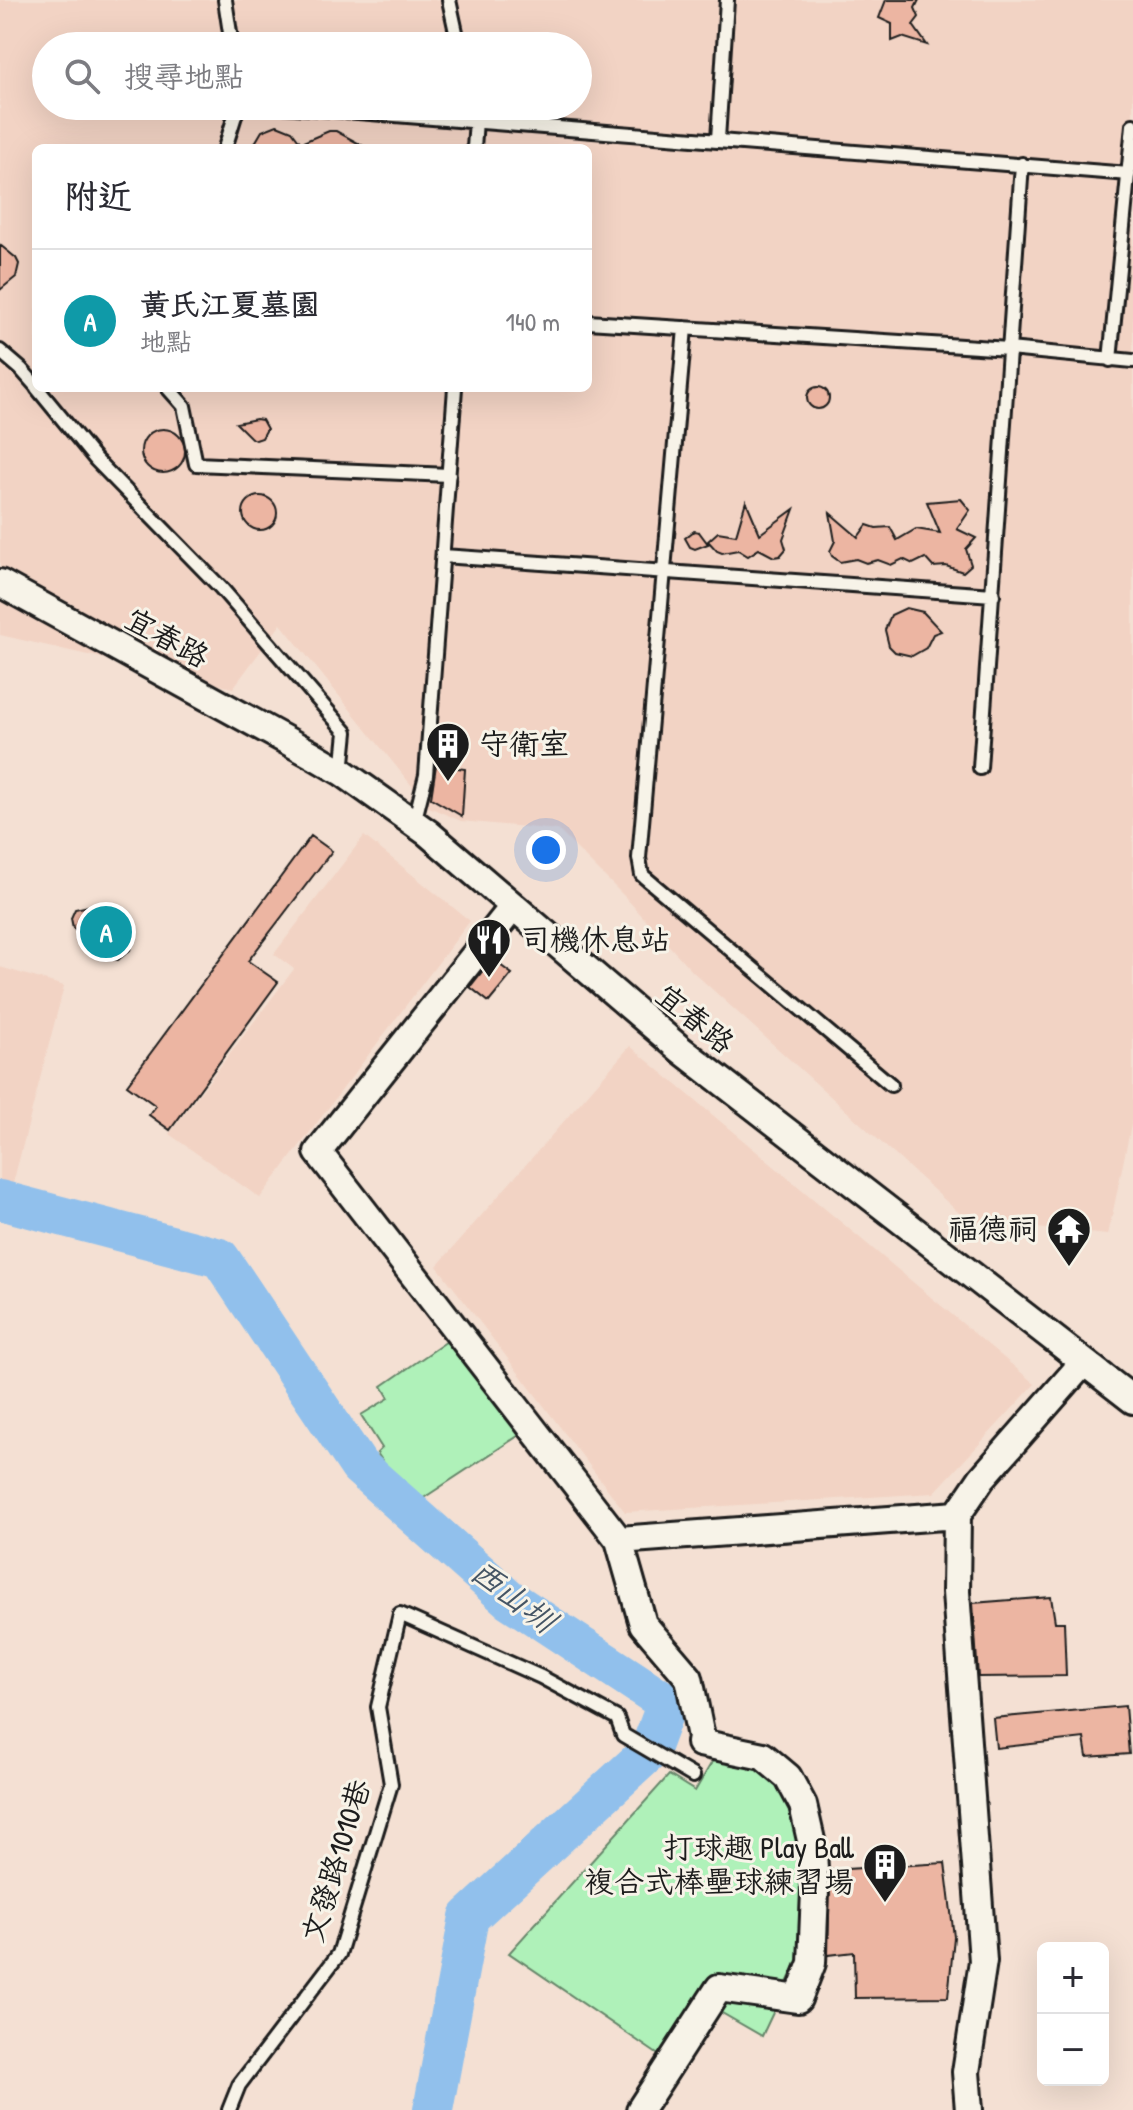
<!DOCTYPE html>
<html lang="zh-TW">
<head>
<meta charset="utf-8">
<style>
	:root { --surface:#fff; --page:#f2f2f3; --text:#2b2b33; --muted:#7c7c81; --line:#e1e1e2; --accent:#0b8043 }
	body { margin:0; font-family:"Patrick Hand","LXGW WenKai TC",sans-serif; background:var(--page); color:var(--text) }
	.controls { position:absolute; right:24px; bottom:24px; display:grid; overflow:hidden; border-radius:12px; box-shadow:0 8px 32px #0002 }
	.controls button { width:72px; height:72px; display:grid; place-items:center; padding:0; border:0; border-bottom:2px solid var(--line); background:var(--surface); color:var(--text); font:40px sans-serif }
	.you { position:absolute; left:546px; top:850px; width:28px; height:28px; margin:-20px; border:6px solid #fff; border-radius:50%; background:#1a73e8; box-shadow:0 0 0 12px #1a73e833 }
	.badge { display:grid; place-items:center; width:52px; height:52px; border-radius:50%; background:var(--accent); color:#fff; font-size:26px; font-weight:700 }
	.pin { position:absolute; translate:-50% -50%; border:4px solid #fff; box-shadow:0 2px 8px #0006 }
	.list { margin:0; padding:0; list-style:none }
	h2 { display:flex; justify-content:space-between; align-items:center; height:104px; margin:0; padding:0 32px; font-size:34px }
	h2 small { font-size:26px; font-weight:400; color:var(--muted) }
	.list li { display:grid; grid-template-columns:52px 1fr auto; gap:24px; align-items:center; box-sizing:border-box; height:144px; padding:0 32px; border-top:2px solid var(--line) }
	.list b { display:block; font-size:30px; white-space:nowrap }
	.list p { margin:0; font-size:26px; white-space:nowrap; color:var(--muted) }
	.list em { font-size:26px; font-style:normal; color:var(--muted) }
	.icon { flex:none; width:44px; height:44px; fill:none; stroke:currentColor; stroke-width:2; stroke-linecap:round; stroke-linejoin:round }
	.map { position:relative; flex:none; width:1133px; height:2110px; overflow:hidden }
	.search { position:absolute; background:var(--surface); box-shadow:0 8px 32px #0002; left:32px; top:32px; width:560px; height:88px; display:flex; align-items:center; gap:20px; box-sizing:border-box; padding:0 28px; border-radius:44px; color:var(--muted); font-size:30px }
	.panel { position:absolute; background:var(--surface); box-shadow:0 8px 32px #0002; left:32px; top:144px; width:560px; height:248px; border-radius:12px }
	.map>svg:first-child { display:block }
</style>
</head>
<body>
<div class="map">
<svg width="1133" height="2110" viewBox="0 0 1133 2110">
	<rect width="100%" height="100%" fill="#f4e0d3"/>
	<filter id="ink" filterUnits="userSpaceOnUse"><feTurbulence type="fractalNoise" baseFrequency=".0125" numOctaves="2"/><feDisplacementMap in="SourceGraphic" scale="16" xChannelSelector="R" yChannelSelector="G"/><feConvolveMatrix kernelMatrix="1 2 1 2 8 2 1 2 1" color-interpolation-filters="sRGB"/></filter>
	<g filter="url(#ink)">
		<path fill="#f2d3c4" fill-rule="evenodd" d="M0,0h1133v1116l-25,119 -140,-14 -276,-250 -67,-74 -67,-67 -97,-9 -32,-14 -148,-183 -48,64 -233,-53zM46,46h532v60h-532zM36,148h552v240h-552z
			M364,836l106,85 -210,277 -91,-64 125,-165 -20,-15z
			M0,967l64,19 -54,209 -10,-3z
			M630,1046l405,338 -101,109 -309,19 -188,-246z"/>
		<path fill="#aff1b9" stroke="#66866a" stroke-width="2" d="M453,1337l71,95 -111,73 -36,-52 5,-5 -21,-33 28,-17 -7,-12z
			M715,1757l54,13 17,17 24,85 -7,77 -41,87 -61,-35 -41,55 -151,-103 160,-178 26,16z"/>
		<g fill="none" stroke-linecap="round" stroke-linejoin="round">
			<path stroke="#91c0ec" stroke-width="40" d="M0,1200l220,58 139,208 150,133 158,104 -18,49 -180,165 -36,193"/>
		</g>
		<path fill="#ecb5a2" stroke="#1c1c1c" stroke-width="2" d="M886,0h33l-4,8 4,9 -6,8 14,20 -25,-8 -10,4v-17l-13,-6z
			M277,125l15,6 9,12 28,-12h7l31,17h-115l10,-17z
			M0,245l16,13 3,6 -3,13 -16,13z
			M807 398a11 11 0 1 1 22 0a11 11 0 1 1-22 0Z
			M256,419l6,1 5,9 -5,9 -6,2 -5,-2 -15,-15z
			M141 451a22 22 0 1 1 44 0a22 22 0 1 1-44 0Z
			M243 513a17 17 0 1 1 34 0a17 17 0 1 1-34 0Z
			M961,499l9,11 -13,19 19,9 -10,11 5,16 -8,7 -17,-6 -13,1 -8,-9 -12,6 -10,-5 -12,6 -13,-5 -12,3 -10,-4 -16,3 -8,-6 -2,-5 5,-10 -5,-28 28,24 9,-12 9,3 14,-1 7,13 19,-11 24,4 -13,-31z
			M746,501l14,33 34,-25 -11,30 3,10 -6,7 -6,1 -15,-8 -11,7 -10,-6 -16,3 -5,-2 -9,-10 10,-9 18,3z
			M694,531l5,1 9,12 -13,5 -5,-2 -5,-9z
			M906,608l17,4 18,19 -8,3 -7,14 -14,8 -17,-4 -6,-6 -4,-16 6,-15z
			M436,765l29,4 -3,47 -31,-18z
			M311,836l21,15 -84,110 30,21 -108,148 -21,-15 7,-9 -29,-21z
			M93,905l20,1 18,12 3,18 -4,14 -12,10 -14,-3 -31,-29 -2,-10 4,-9z
			M492,959l20,15 -23,28 -19,-15z
			M1051,1597l4,25h9l2,54 -88,1 -5,-74z
			M1125,1706l4,48 -42,3 -3,-19 -88,10 -3,-30z
			M945,1863l9,74 -6,60 -93,1 -1,-46 -26,3 2,-85z"/>
		<g fill="none" stroke-linecap="round" stroke-linejoin="round">
			<g stroke="#1c1c1c" stroke-width="18">
				<path id="lane" d="M225,0l7,46
					M449,0l10,46
					M283,106l846,68
					M473,106l3,14 -2,28
					M718,139l9,-139
					M225,148l13,-42
					M588,322l421,27 124,12
					M685,328l-46,530 3,17 249,210
					M0,351l21,18 15,17
					M1110,360l23,-235
					M37,388l59,72 125,128 125,144 -4,40
					M168,388l16,18 12,58 253,11
					M443,556l550,39
					M980,768l42,-604
					M414,823l12,-48 29,-387
					M229,2110l10,-25 100,-131 52,-170 -13,-77 22,-93 141,63 76,41 6,17 70,41"/>
			</g>
			<g stroke="#1c1c1c" stroke-width="32">
				<path id="street" d="M0,583l313,172 29,17 86,61 252,216 453,351
					M513,907l-195,245 301,388 24,84 46,54 12,59 -1,6 63,13 25,21 15,28 10,44 2,42 -3,72 -14,36 -79,-11 -79,122
					M619,1540l338,-25
					M969,2110l-3,-38 17,-111 -27,-369 1,-77 25,-37 101,-115"/>
			</g>
			<use href="#lane" stroke="#f7f3e8" stroke-width="12"/>
			<use href="#street" stroke="#f7f3e8" stroke-width="26"/>
		</g>
	</g>
	<defs>
		<g id="building-pin" transform="scale(2.3)"><path d="M0 17L-7.5 6A9.5 9.5 0 1 1 7.5 6Z" fill="#1c1c1c" stroke="#f7f3e8"/><path d="M-4-6H4V6H1V3H-1V6H-4ZM-2.5-4.3h1.7v1.8h-1.7ZM.8-4.3h1.7v1.8H.8ZM-2.5-1h1.7V.8h-1.7ZM.8-1h1.7V.8H.8Z" fill="#fff"/></g>
		<g id="restaurant-pin" transform="scale(2.3)"><path d="M0 17L-7.5 6A9.5 9.5 0 1 1 7.5 6Z" fill="#1c1c1c" stroke="#f7f3e8"/><path d="M-5-6h1v4h1v-4h1v4h1v-4h1v5L-1.5 .5V6h-2V.5L-5-1ZM5-6V6H3V1.5H1.5Q1.5-4 5-6Z" fill="#fff"/></g>
		<g id="temple-pin" transform="scale(2.3)"><path d="M0 17L-7.5 6A9.5 9.5 0 1 1 7.5 6Z" fill="#1c1c1c" stroke="#f7f3e8"/><path d="M0-6L5-2H3V0L6.5 2.5H4V6H1.5V3h-3V6H-4V2.5H-6.5L-3 0V-2H-5Z" fill="#fff"/></g>
	</defs>
	<g fill-rule="evenodd">
		<use href="#building-pin" x="448" y="744"/>
		<use href="#restaurant-pin" x="489" y="940"/>
		<use href="#temple-pin" x="1069" y="1229"/>
		<use href="#building-pin" x="885" y="1865"/>
	</g>
	<g text-anchor="middle" stroke-width="6" stroke-linejoin="round" paint-order="stroke">
		<g font-size="30" fill="#1c1c1c" stroke="#f7f3e8">
			<text transform="translate(167 638) rotate(29)" y="10">宜春路</text>
			<text transform="translate(695 1019) rotate(39)" y="10">宜春路</text>
			<text transform="translate(336 1861) rotate(-73)" y="10">文發路1010巷</text>
		</g>
		<g font-size="30" fill="#1c1c1c" stroke="#f7f3e8" text-anchor="start">
			<text x="479" y="754">守衛室</text>
			<text x="520" y="950">司機休息站</text>
			<text x="1038" y="1239" text-anchor="end">福德祠</text>
			<text x="854" y="1858" text-anchor="end">打球趣 Play Ball<tspan x="854" dy="34">複合式棒壘球練習場</tspan></text>
		</g>
		<g font-size="32" font-style="italic" fill="#455565" stroke="#f7f3e8">
			<text transform="translate(513 1596) rotate(37)" y="11">西山圳</text>
		</g>
	</g>
</svg>
<div class="controls">
<button>+</button>
<button>−</button>
</div>
<div class="you"></div>
<div class="pin badge" style="left:106px;top:932px;background:#0f9aa8">A</div>
<div class="search"><svg class="icon" aria-label="search" viewBox="0 0 24 24"><circle cx="10" cy="10" r="6"/><path d="M15 15l6 6"/></svg>搜尋地點</div>
<section class="panel">
<h2>附近<small></small></h2>
<ul class="list">
<li><span class="badge" style="background:#0f9aa8">A</span><div><b>黃氏江夏墓園</b><p>地點</p></div><em>140 m</em></li>
</ul>
</section>
</div>
</body>
</html>
